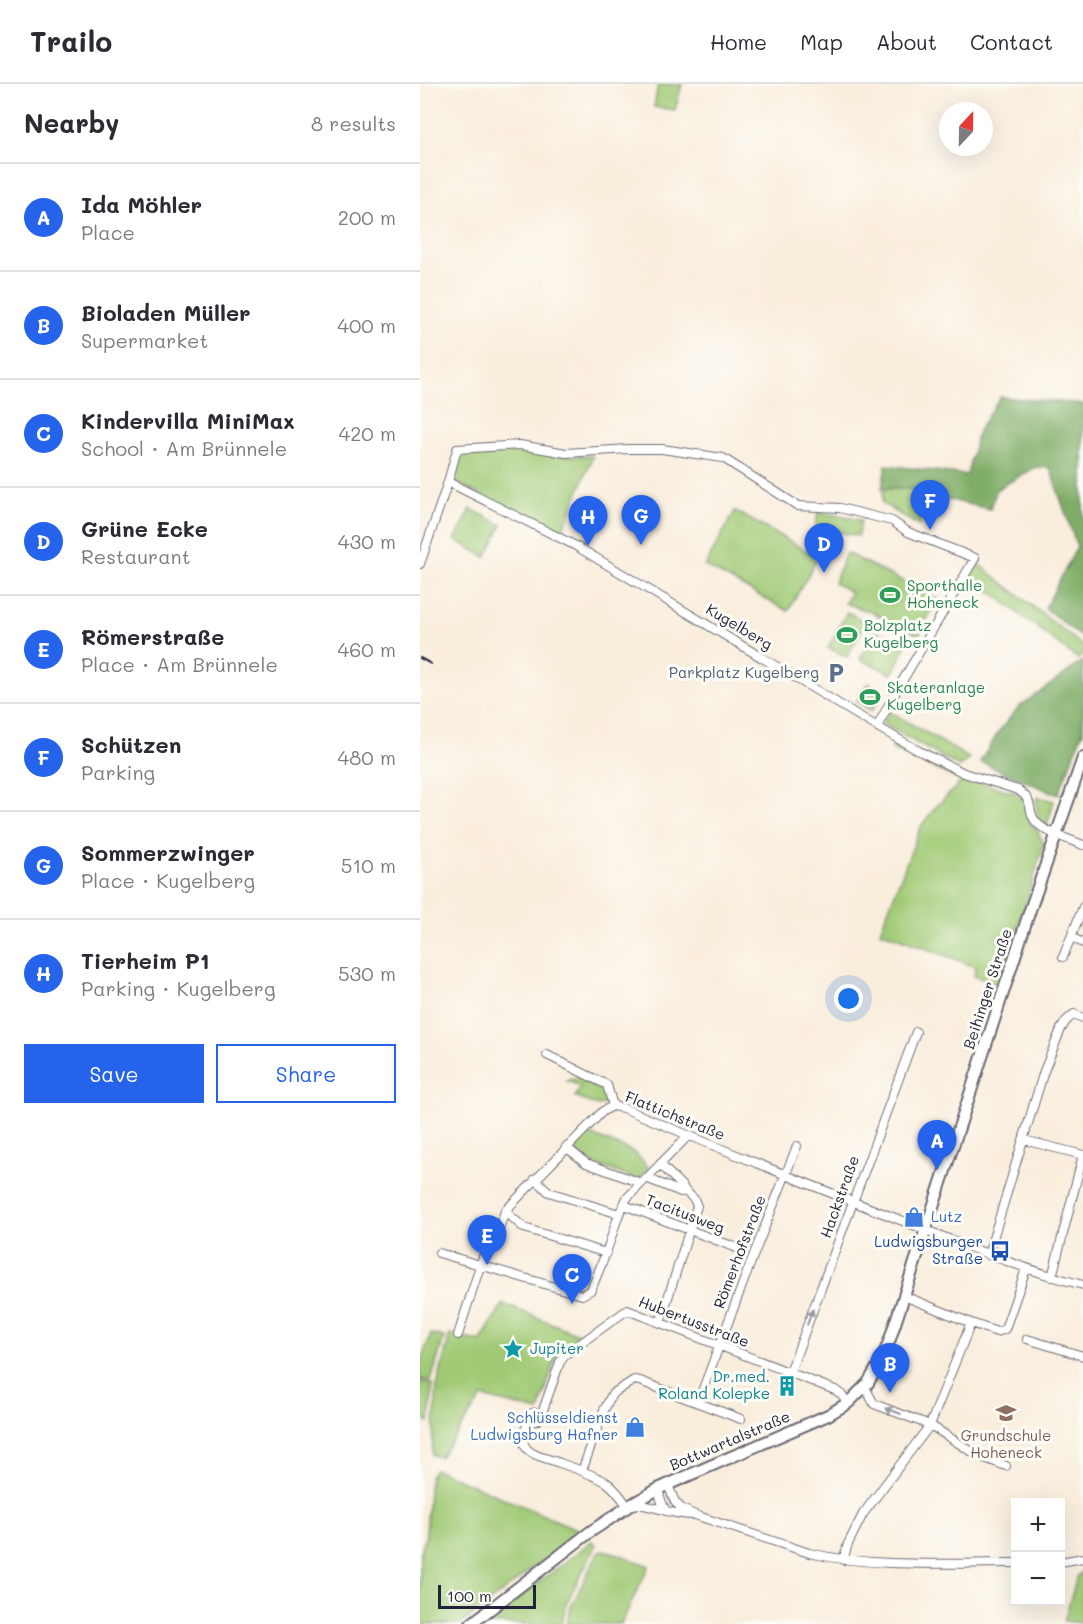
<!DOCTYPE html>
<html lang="en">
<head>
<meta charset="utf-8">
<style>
	:root { --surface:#fff; --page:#f2f2f3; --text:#2b2b33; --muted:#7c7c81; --line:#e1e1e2; --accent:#2563eb }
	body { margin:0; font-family:Mali,sans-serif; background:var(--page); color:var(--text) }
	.controls { position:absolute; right:18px; bottom:18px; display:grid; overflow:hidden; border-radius:0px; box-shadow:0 6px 24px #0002 }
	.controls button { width:54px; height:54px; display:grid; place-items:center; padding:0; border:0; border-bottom:2px solid var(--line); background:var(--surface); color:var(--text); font:30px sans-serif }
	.compass { position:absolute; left:519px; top:18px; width:54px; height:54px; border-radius:50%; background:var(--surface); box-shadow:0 6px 24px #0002; rotate:22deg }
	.scale { position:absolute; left:18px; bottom:15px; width:98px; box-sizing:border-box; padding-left:6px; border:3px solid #22223b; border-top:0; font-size:16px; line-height:21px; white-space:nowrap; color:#22223b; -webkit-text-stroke:4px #fdfcf7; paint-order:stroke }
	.you { position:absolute; left:429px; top:915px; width:21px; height:21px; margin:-15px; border:4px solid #fff; border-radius:50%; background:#1a73e8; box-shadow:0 0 0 9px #1a73e833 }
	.badge { display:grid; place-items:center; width:39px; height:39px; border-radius:50%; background:var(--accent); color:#fff; font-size:20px; font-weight:700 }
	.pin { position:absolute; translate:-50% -50px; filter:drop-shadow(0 2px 3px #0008) }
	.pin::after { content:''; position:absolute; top:32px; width:21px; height:18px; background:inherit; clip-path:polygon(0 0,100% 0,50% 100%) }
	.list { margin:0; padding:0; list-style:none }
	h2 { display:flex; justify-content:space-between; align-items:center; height:78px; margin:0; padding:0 24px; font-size:26px }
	h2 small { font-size:20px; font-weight:400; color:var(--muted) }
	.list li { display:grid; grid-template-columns:39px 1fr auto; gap:18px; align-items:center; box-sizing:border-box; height:108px; padding:0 24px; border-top:2px solid var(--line) }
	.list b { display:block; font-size:22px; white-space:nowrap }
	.list p { margin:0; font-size:20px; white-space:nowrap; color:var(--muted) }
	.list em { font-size:20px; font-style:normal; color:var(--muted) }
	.actions { display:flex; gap:12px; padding:18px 24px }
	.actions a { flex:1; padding:14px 0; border:2px solid var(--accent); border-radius:0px; text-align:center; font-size:21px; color:var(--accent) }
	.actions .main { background:var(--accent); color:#fff }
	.map { position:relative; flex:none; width:663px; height:1540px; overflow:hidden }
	header { display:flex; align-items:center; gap:36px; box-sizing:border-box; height:84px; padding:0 30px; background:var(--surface); border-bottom:2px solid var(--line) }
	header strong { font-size:28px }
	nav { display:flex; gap:33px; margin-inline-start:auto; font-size:21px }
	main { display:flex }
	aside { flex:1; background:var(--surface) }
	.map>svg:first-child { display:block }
</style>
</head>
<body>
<header>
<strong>Trailo</strong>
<nav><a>Home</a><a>Map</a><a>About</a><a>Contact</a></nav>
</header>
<main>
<aside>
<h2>Nearby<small>8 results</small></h2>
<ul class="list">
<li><span class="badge">A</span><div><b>Ida Möhler</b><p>Place</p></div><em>200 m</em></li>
<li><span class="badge">B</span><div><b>Bioladen Müller</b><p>Supermarket</p></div><em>400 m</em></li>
<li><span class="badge">C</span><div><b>Kindervilla MiniMax</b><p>School · Am Brünnele</p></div><em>420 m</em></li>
<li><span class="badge">D</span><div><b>Grüne Ecke</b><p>Restaurant</p></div><em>430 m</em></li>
<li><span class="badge">E</span><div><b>Römerstraße</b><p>Place · Am Brünnele</p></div><em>460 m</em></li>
<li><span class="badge">F</span><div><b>Schützen</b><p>Parking</p></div><em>480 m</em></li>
<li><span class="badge">G</span><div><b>Sommerzwinger</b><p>Place · Kugelberg</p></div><em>510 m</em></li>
<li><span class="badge">H</span><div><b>Tierheim P1</b><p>Parking · Kugelberg</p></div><em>530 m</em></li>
</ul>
<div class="actions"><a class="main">Save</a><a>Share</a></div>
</aside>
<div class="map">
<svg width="663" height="1540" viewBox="0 0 663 1540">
	<rect width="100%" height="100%" fill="#fdfcf7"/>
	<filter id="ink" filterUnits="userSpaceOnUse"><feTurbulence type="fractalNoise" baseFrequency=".0167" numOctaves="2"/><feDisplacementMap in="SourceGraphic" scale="12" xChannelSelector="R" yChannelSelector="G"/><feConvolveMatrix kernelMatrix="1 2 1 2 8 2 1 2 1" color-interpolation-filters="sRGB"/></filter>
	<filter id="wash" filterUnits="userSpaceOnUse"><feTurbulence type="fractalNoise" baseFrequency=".008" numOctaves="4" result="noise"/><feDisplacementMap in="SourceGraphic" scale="24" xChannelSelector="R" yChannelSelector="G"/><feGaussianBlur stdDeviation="1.35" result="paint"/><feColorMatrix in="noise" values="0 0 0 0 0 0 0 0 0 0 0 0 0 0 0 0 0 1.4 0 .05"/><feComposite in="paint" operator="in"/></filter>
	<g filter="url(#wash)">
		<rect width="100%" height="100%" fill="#f9eddc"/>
		<path fill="#a1ca76" stroke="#627658" stroke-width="1.5" d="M238,0h24l-7,26 -21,-3z
			M88,365h21l26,7h38l-32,78 -107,-52 4,-29z
			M463,405h34l10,3 -8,34 -37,-23z
			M51,425l31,16 -16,32 -31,-17z
			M315,427l83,46 -30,54 -83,-45z
			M398,428l43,8 -3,16 -43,-8z
			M426,469l91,45 -18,37 -50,-24 -24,-8 6,-11 -17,-9z
			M556,478l107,84v8l-5,5 -109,-84z
			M427,528l19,10 -19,35 -19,-9z
			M455,546l31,15 -14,29 -32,-15z
			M448,599l15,9 -11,19 -16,-9z
			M469,627l80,47 -9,9 -77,-43z
			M475,660l62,31 -2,3 -63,-29z
			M545,694l51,15 9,8 4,21 9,10 6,12 -44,141 -26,-9 2,-9 -96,-36 41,-105 15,-19z
			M618,713l16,4 -7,24 -9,-6 -2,-18z
			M162,991l24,13 3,14 -11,4 -23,-9 5,-11 -13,-5z
			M166,1049l48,19 15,16 -11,12 -51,-19 -16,-13z
			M83,1220l80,32 -23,17 -6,10 -15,48 -57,-14 -42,60 -8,-2 5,-69 13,-52 30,8z
			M11,1250l13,3 -13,44 -11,-2v-15z
			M0,1297l13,3 -4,39 -9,-8z
			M15,1385l146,62 -120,93h-41v-68l6,-22 4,-58z
			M172,1457l4,4 -30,59 -4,20h-76z
			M183,1466l12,3 34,13 -28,58h-54l4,-17 27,-55z
			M663,1486v53l-19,-2 13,-44z"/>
		<path fill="#80ae67" stroke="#516851" stroke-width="1.5" d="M580,313l83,7v224l-3,8 -35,-28 32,-61 -27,-79 -14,-1 -39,22 -7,20 -52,-12 -9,-5 -12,-3 -35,-1 4,-23 81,10 11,-44z
			M663,577v70l-25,64 -78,-33 20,-32 19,-23z"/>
	</g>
	<g filter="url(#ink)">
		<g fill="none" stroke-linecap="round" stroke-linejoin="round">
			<g stroke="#6d6973" stroke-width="10">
				<path id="street" d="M28,398l128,64 293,176 50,29 45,22 54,17c18,12 8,20 18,32 9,11 34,17 47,23
					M0,480l28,-82 9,-33 63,-4 46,8 63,-4h33l61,9 75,48 42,2 52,13 16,11 67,26 -81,137 -17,32
					M651,853l12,6
					M643,873l20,-50
					M127,971l60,30 6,21
					M604,1056l59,15
					M146,1063l20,16 55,20
					M240,1080l23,23 2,4
					M226,1094l35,14 4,-1 9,8 3,7 -37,117
					M115,1095l14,13 70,22
					M204,1121l113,43
					M85,1127l19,17 82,25
					M19,1169l143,42 9,-5 15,-37 13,-39 8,-16 61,-62
					M568,1171l56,-184 17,-42 5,-8 8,-7 9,4
					M632,1193l31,-122
					M484,1212l67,27 26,9 8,-3 21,-60
					M38,1251l25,-78 9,-7 13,-39 98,-100 10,-5 10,2c93,39 186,77 280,113 59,23 118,48 180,64
					M607,1255l56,17
					M370,1288l126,-340
					M445,1303l9,17 56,21 47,30 29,11
					M278,1318l56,-148 43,-108
					M109.5 1333a4.5 4.5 0 1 1 9 0a4.5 4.5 0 1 1-9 0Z
					M118,1331l4,-2 18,-51 6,-8 61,-44 208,80 7,5 6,8
					M111,1336c-7,9 -12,21 -3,30 6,6 18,8 26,11 17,6 36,12 52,21 9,6 16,16 22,25
					M162,1387l21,-59 9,-18 22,-14 6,1 101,38
					M248,1401l7,17 7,7 13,6 114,38c65,15 140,10 207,10
					M238,1405l4,14 4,8
					M212,1420c21,0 38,11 59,11
					M423,1476l5,-16 15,-30 67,-89 41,-102
					M640,1478l23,-4"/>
			</g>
			<g stroke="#6d6973" stroke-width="14">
				<path id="secondary" d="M51,1540l119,-92 42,-28 26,-15 27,-12 143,-62 20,-12 20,-20 14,-24 8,-20 140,-429 53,-152"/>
			</g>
			<use href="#street" stroke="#fff" stroke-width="8"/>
			<use href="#secondary" stroke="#fff" stroke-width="10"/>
			<path stroke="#22223b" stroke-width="2" d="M0,574l11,6"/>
		</g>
		<defs><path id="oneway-solid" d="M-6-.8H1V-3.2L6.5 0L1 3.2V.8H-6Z" transform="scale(1.5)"/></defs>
		<g fill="#9c9ca7">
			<use href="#oneway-solid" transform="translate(390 1233) rotate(-70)"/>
			<use href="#oneway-solid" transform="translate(473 1327) rotate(-160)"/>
		</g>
	</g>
	<defs>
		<g id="stadium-bare" transform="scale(1.62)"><path d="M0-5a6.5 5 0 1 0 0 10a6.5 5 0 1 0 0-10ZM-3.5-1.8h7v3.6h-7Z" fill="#2e9e5b" stroke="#fdfcf7" stroke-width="2.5" paint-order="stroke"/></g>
		<g id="parking-bare" transform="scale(1.62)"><path d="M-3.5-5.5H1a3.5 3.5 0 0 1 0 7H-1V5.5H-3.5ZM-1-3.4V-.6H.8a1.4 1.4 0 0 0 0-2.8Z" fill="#5c6f8a" stroke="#fdfcf7" stroke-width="2.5" paint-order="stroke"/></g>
		<g id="shop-bare" transform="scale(1.62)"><path d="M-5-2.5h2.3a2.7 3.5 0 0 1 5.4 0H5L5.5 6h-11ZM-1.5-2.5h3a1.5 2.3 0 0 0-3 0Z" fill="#3f7fe0" stroke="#fdfcf7" stroke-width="2.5" paint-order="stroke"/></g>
		<g id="bus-bare" transform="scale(1.62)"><path d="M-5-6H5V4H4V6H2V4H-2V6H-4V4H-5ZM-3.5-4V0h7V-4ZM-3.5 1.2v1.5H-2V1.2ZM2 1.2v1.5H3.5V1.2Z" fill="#1a4fb4" stroke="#fdfcf7" stroke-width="2.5" paint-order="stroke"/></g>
		<g id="sight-bare" transform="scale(1.62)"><path d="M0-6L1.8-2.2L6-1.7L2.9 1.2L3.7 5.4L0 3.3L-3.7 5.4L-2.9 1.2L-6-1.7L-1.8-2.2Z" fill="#0f9aa8" stroke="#fdfcf7" stroke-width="2.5" paint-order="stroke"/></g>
		<g id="building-bare" transform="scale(1.62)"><path d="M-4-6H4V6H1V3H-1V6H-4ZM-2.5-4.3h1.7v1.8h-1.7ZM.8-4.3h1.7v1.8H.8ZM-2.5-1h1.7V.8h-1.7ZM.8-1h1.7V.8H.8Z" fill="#0f9aa8" stroke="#fdfcf7" stroke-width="2.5" paint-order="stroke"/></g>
		<g id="school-bare" transform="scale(1.62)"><path d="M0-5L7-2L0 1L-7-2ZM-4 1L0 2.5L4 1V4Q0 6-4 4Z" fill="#8d6e63" stroke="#fdfcf7" stroke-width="2.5" paint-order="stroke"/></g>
	</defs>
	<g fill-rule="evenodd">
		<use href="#stadium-bare" x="470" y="511"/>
		<use href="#stadium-bare" x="427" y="551"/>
		<use href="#parking-bare" x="416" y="589"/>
		<use href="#stadium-bare" x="450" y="613"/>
		<use href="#shop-bare" x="494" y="1133"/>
		<use href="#bus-bare" x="580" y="1167"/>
		<use href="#sight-bare" x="93" y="1265"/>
		<use href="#building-bare" x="367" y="1302"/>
		<use href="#school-bare" x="586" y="1329"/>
		<use href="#shop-bare" x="215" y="1343"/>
	</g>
	<g text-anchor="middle" stroke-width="6" stroke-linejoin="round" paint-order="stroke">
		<g font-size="15" fill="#27864d" stroke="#fdfcf7" text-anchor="start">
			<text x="487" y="507">Sporthalle<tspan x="487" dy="17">Hoheneck</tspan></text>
			<text x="444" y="547">Bolzplatz<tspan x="444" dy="17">Kugelberg</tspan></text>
			<text x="467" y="609">Skateranlage<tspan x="467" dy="17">Kugelberg</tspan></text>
		</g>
		<g font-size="15" fill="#22223b" stroke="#fdfcf7">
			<text transform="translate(319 543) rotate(31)" y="5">Kugelberg</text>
			<text transform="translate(568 905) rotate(-72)" y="5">Beihinger Straße</text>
			<text transform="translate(255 1032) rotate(22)" y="5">Flattichstraße</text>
			<text transform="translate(420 1113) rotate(-70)" y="5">Hackstraße</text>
			<text transform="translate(265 1130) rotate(21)" y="5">Tacitusweg</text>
			<text transform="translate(320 1168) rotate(-69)" y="5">Römerhofstraße</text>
			<text transform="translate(274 1238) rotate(21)" y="5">Hubertusstraße</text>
			<text transform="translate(310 1357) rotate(-23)" y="5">Bottwartalstraße</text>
		</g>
		<g font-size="15" fill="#4e5e75" stroke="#fdfcf7" text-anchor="end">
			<text x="399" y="594">Parkplatz Kugelberg</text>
		</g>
		<g font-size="15" fill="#366cbe" stroke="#fdfcf7" text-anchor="start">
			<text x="511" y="1138">Lutz</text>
			<text x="198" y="1339" text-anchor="end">Schlüsseldienst<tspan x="198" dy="17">Ludwigsburg Hafner</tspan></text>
		</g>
		<g font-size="15" fill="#164399" stroke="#fdfcf7" text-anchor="end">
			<text x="563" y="1163">Ludwigsburger<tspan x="563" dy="17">Straße</tspan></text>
		</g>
		<g font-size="15" fill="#0d838f" stroke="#fdfcf7" text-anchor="start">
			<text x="110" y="1270">Jupiter</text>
			<text x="350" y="1298" text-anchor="end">Dr.med.<tspan x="350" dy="17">Roland Kolepke</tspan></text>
		</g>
		<g font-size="15" fill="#785e54" stroke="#fdfcf7">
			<text x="586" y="1357">Grundschule<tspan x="586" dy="17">Hoheneck</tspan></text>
		</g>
	</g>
</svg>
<div class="controls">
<button>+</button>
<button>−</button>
</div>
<svg class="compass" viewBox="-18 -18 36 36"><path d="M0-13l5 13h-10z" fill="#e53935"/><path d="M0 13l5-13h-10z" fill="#7c7c81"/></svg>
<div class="scale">100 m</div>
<div class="you"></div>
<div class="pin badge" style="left:517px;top:1086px">A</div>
<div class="pin badge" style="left:470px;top:1309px">B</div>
<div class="pin badge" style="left:152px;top:1220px">C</div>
<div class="pin badge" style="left:404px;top:489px">D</div>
<div class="pin badge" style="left:67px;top:1181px">E</div>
<div class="pin badge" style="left:510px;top:446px">F</div>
<div class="pin badge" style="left:221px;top:461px">G</div>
<div class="pin badge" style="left:168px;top:462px">H</div>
</div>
</main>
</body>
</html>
